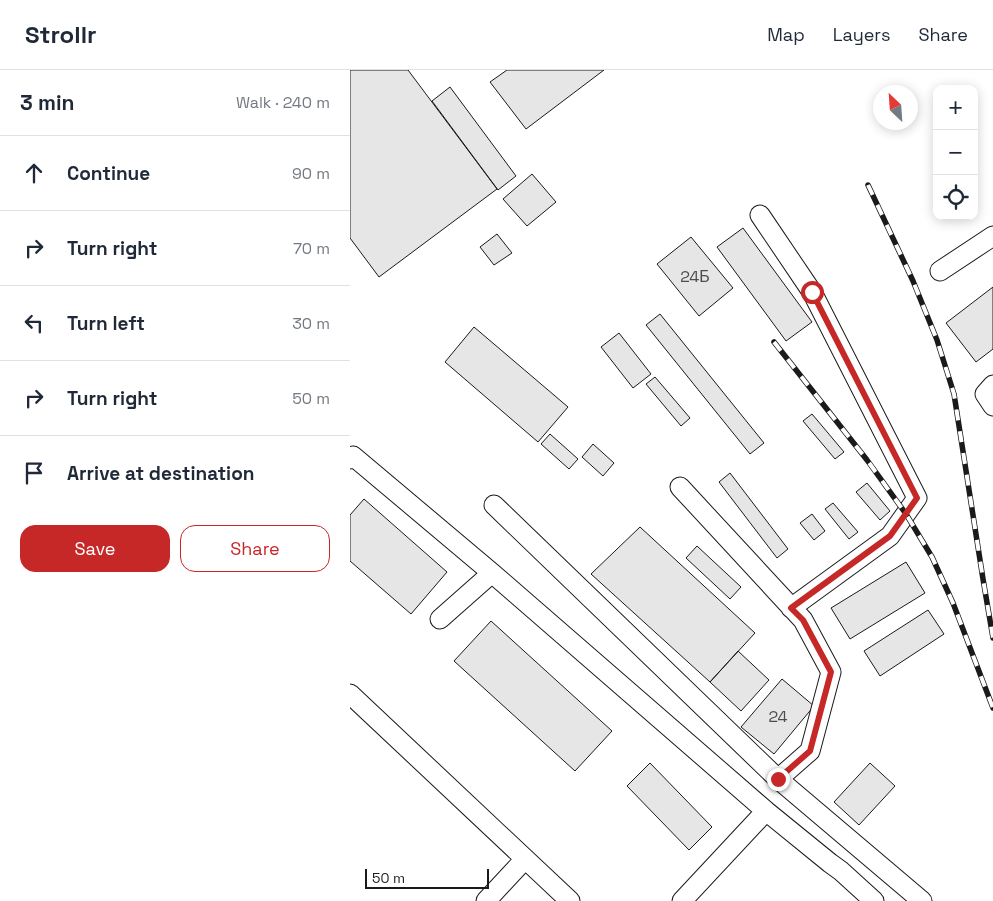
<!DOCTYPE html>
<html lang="en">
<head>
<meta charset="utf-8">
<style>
	:root { --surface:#fff; --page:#f6f6f7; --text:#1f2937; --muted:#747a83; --line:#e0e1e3; --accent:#c62828 }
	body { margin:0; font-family:"Space Grotesk",sans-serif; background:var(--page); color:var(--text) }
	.controls { position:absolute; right:15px; top:15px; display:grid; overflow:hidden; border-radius:10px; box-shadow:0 2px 12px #0003 }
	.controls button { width:45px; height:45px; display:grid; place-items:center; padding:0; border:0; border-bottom:1px solid var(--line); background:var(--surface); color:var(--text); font:25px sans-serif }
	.compass { position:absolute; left:523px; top:15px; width:45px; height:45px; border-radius:50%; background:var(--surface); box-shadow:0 2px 12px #0003; rotate:335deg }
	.scale { position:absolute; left:15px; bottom:12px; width:124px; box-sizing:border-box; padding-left:5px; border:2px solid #1a1a1a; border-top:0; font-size:14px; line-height:18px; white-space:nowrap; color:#1a1a1a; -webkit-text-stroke:4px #fff; paint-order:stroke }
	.stop { position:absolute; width:15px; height:15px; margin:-11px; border:4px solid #c62828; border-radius:50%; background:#fff }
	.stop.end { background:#c62828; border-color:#fff; box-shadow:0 1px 5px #0008 }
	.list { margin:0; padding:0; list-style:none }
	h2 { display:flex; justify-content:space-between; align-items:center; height:65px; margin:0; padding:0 20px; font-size:21px }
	h2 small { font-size:16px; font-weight:400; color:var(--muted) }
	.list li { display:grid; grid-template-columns:32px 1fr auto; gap:15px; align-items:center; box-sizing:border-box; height:75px; padding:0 20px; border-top:1px solid var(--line) }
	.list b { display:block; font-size:19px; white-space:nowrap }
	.list em { font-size:16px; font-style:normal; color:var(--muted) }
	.actions { display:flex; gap:10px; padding:15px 20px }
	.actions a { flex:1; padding:11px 0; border:1px solid var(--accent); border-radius:15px; text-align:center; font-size:18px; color:var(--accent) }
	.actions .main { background:var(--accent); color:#fff }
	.icon { flex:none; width:28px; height:28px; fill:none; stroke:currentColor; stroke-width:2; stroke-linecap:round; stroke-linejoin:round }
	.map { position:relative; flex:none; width:643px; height:831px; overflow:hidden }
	header { display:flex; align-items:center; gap:30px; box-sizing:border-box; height:70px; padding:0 25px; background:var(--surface); border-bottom:1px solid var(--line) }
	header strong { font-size:24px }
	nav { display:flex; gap:28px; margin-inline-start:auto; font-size:18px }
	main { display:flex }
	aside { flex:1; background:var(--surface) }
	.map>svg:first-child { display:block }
</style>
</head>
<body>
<header>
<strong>Strollr</strong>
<nav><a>Map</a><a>Layers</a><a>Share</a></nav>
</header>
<main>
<aside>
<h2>3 min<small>Walk · 240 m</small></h2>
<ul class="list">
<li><svg class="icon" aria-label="ahead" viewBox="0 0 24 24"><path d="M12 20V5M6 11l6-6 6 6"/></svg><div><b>Continue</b></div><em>90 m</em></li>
<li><svg class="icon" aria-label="right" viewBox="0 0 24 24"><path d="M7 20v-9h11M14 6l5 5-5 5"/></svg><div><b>Turn right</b></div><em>70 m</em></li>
<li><svg class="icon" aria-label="left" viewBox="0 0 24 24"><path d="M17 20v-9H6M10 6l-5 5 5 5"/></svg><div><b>Turn left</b></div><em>30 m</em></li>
<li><svg class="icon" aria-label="right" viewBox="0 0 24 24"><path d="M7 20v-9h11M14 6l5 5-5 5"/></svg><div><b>Turn right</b></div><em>50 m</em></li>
<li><svg class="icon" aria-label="arrive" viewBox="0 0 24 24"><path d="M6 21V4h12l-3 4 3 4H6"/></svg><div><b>Arrive at destination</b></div></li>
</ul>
<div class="actions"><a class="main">Save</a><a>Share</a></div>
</aside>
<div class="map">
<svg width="643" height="831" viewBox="0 0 643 831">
	<rect width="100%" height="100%" fill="#fff"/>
	<path fill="#e6e6e6" stroke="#1a1a1a" d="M0,0h58l89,119 -118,88 -29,-39z
		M157,0h97l-78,59 -36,-47z
		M100,17l66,89 -18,14 -66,-89z
		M182,104l24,28 -29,24 -24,-27z
		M393,158l69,94 -26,19 -69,-94z
		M147,164l15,19 -18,12 -14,-18z
		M341,167l42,51 -34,28 -42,-52z
		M643,217v62l-17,13 -30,-39z
		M310,244l104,129 -14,11 -104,-129z
		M124,257l94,80 -30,35 -93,-80z
		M269,263l32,41 -18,14 -32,-41z
		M305,307l35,41 -9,8 -35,-42z
		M462,344l32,38 -9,7 -32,-38z
		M200,364l28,25 -9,10 -28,-25z
		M243,374l21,19 -11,13 -21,-19z
		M380,403l58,76 -11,9 -58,-76z
		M517,413l23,28 -10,9 -24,-28z
		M14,429l83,73 -36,42 -61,-53v-46z
		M483,433l25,29 -9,7 -24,-30z
		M462,444l13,17 -11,9 -14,-17z
		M290,457l115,106 -45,49 -119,-108z
		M347,476l44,41 -11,12 -44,-41z
		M556,492l19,31 -75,46 -19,-31z
		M578,540l16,24 -64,42 -16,-25z
		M141,551l121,110 -37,40 -121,-110z
		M388,581l31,29 -28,31 -31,-29z
		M432,609l32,27 -40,48 -33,-27z
		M300,693l62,64 -23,23 -62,-64z
		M520,693l25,23 -36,39 -25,-23z"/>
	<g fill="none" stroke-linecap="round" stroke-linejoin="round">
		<g stroke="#1a1a1a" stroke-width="21">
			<path id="minor" d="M410,145l52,77 105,206 -27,38 -99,72
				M590,201l53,-35
				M643,315l-8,9 8,12
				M0,389l3,-3 139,117 274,238 64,52 11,8 33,30
				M144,435l284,274 32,-28 21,-79 -28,-52 -123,-133
				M90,549l52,-46
				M0,624l220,207
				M428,709l144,122
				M136,831l39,-42
				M332,831l84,-90"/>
		</g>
		<use href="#minor" stroke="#fff" stroke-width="19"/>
		<g stroke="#1a1a1a" stroke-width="5.5">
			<path id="rail" d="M518,115l45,96 24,59 17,54 29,185 10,59
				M424,272l93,118 39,54 26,43 21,46 40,105"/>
		</g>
		<use href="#rail" stroke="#fff" stroke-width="4" stroke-dasharray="11" stroke-linecap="butt"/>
	</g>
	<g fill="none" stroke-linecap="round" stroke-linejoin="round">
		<path stroke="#c62828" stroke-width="6" d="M428,709l32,-28 21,-79 -28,-52 -12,-12 99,-72 27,-38 -105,-206"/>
	</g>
	<g text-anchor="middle" stroke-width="4" stroke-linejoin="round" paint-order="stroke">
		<g font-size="16" fill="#4d4d4d">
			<text x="345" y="212">24Б</text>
			<text x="428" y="652">24</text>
		</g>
	</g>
</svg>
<div class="controls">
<button>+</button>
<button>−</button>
<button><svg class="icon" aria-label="locate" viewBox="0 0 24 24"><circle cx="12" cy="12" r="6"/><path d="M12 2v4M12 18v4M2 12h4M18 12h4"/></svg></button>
</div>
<svg class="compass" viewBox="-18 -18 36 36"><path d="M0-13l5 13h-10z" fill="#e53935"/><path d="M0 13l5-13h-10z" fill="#747a83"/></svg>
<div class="scale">50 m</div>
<div class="stop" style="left:462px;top:222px"></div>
<div class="stop end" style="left:428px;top:709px"></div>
</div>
</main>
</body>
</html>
